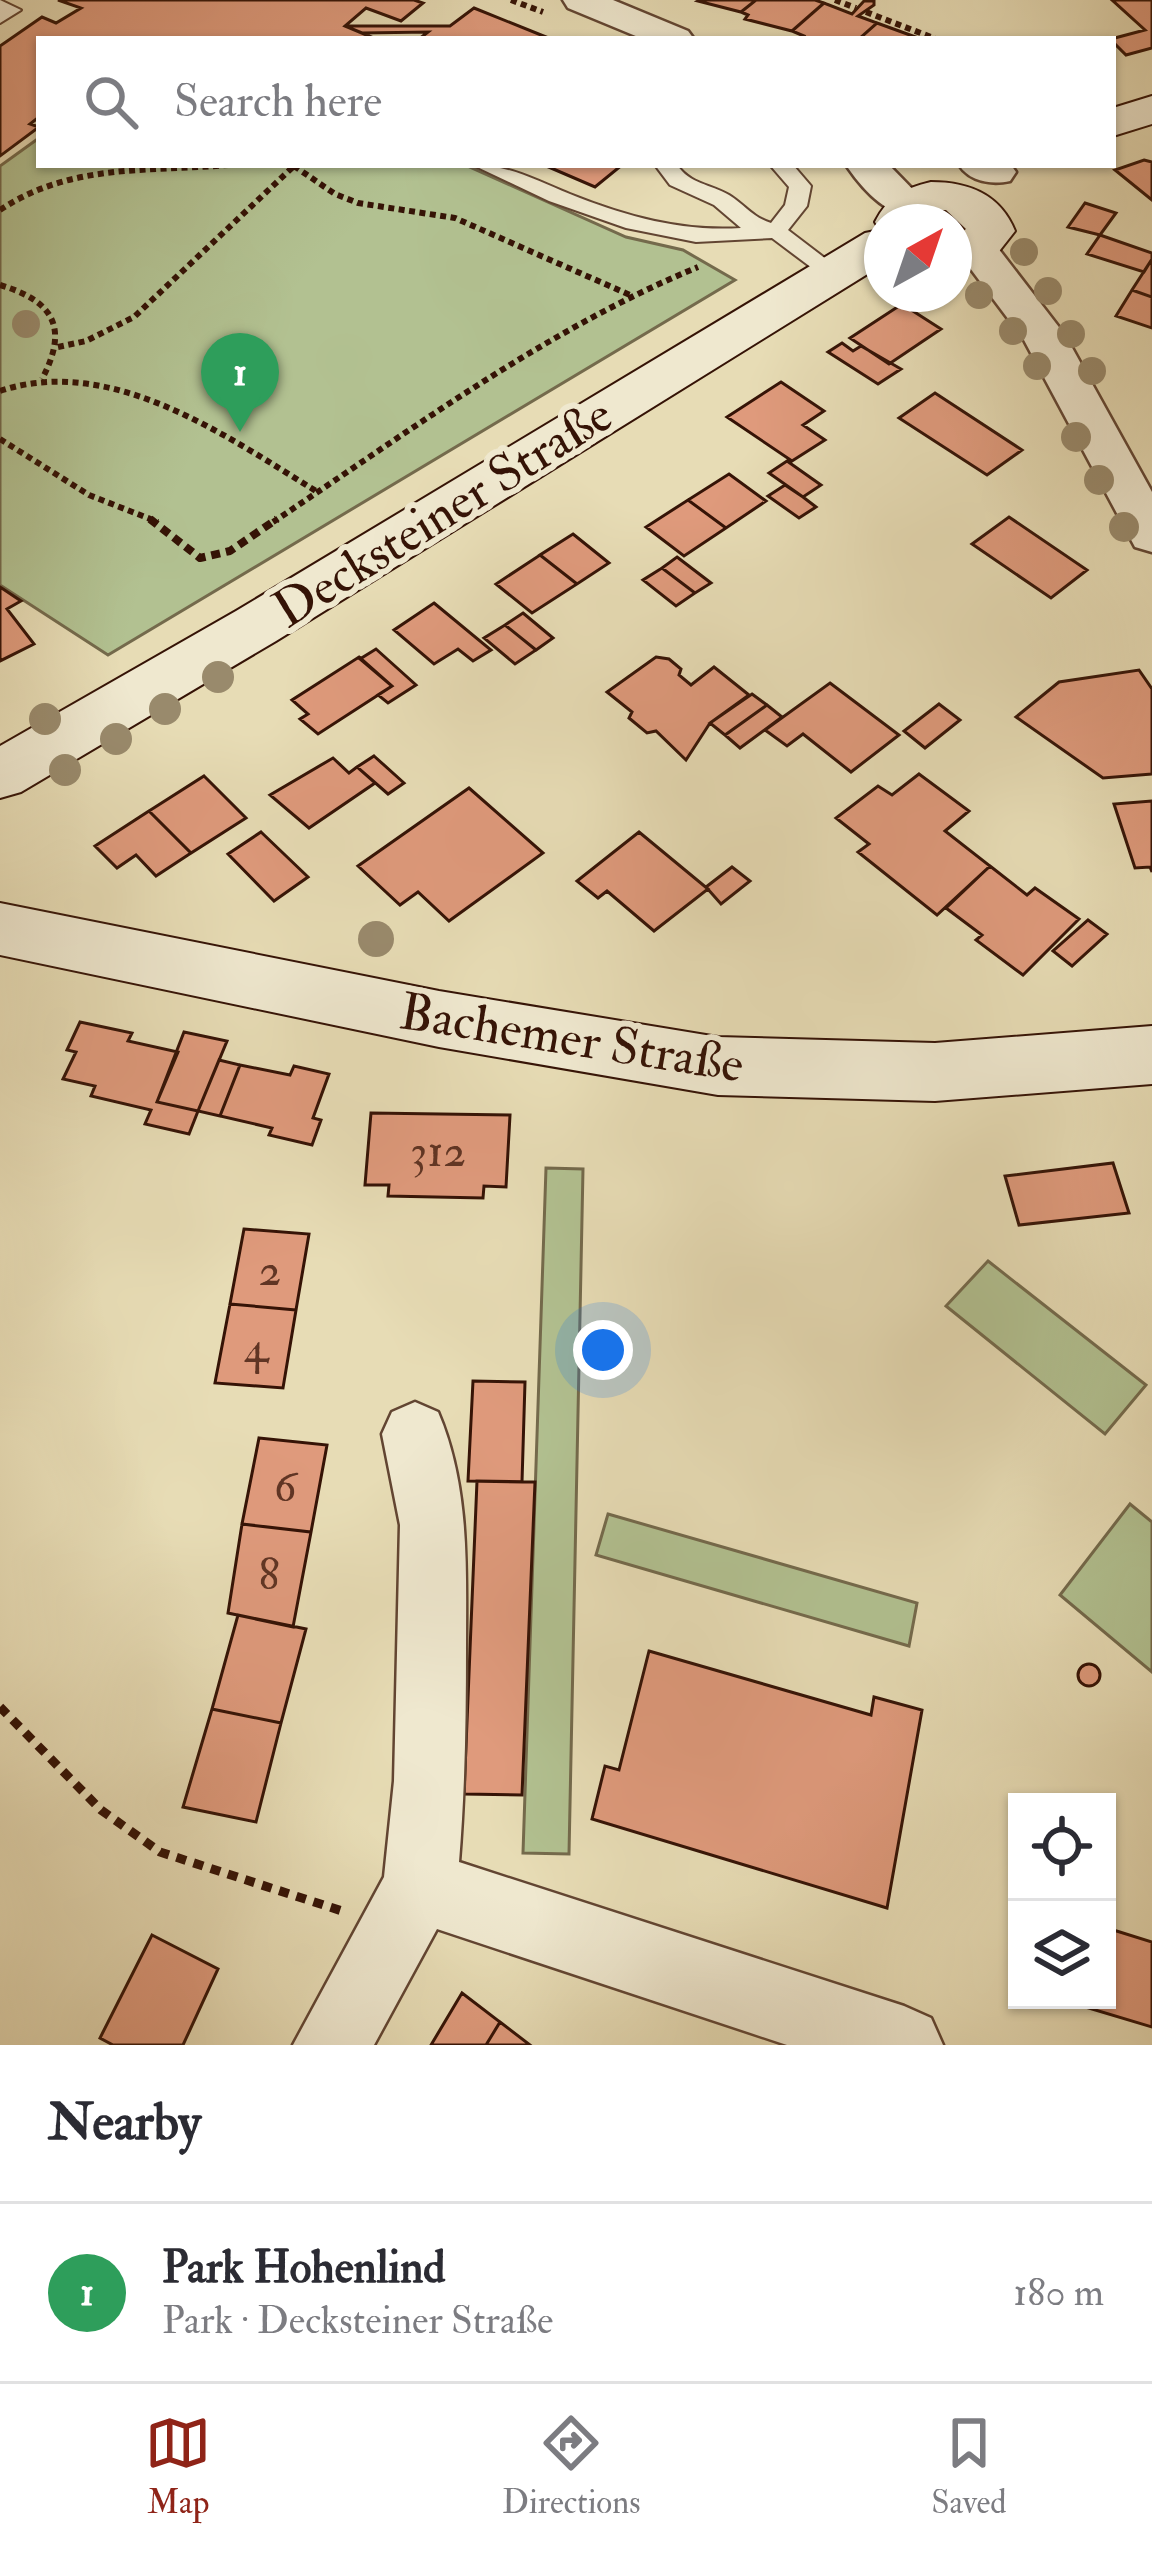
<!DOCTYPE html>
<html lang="en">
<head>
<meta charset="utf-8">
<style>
	:root { --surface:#fff; --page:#f2f2f3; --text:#2b2b33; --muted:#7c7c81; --line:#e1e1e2; --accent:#8f2418 }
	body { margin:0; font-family:"IM FELL Double Pica",serif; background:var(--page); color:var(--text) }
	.controls { position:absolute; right:36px; bottom:36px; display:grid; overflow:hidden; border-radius:0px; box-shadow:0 3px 9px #0004 }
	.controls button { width:108px; height:108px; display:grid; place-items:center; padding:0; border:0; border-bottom:3px solid var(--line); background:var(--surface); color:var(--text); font:60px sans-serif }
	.compass { position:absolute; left:864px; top:204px; width:108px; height:108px; border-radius:50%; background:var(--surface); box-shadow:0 3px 9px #0004; rotate:40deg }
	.you { position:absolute; left:603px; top:1350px; width:42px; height:42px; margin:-30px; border:9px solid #fff; border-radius:50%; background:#1a73e8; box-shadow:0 0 0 18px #1a73e833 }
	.badge { display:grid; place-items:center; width:78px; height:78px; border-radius:50%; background:var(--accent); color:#fff; font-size:39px; font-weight:700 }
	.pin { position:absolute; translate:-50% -99px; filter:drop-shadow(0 3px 6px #0008) }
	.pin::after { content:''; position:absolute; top:63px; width:42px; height:36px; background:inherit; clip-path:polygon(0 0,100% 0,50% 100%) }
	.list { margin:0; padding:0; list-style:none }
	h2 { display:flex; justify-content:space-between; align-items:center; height:156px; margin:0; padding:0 48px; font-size:51px }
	h2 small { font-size:39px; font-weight:400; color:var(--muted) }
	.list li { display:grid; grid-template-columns:78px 1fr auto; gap:36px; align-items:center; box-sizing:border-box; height:180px; padding:0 48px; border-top:3px solid var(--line) }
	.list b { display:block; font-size:45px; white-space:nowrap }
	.list p { margin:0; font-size:39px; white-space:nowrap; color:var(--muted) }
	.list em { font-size:39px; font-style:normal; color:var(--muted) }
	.icon { flex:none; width:66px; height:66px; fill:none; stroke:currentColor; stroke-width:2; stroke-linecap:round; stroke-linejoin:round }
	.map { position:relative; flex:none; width:1152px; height:2045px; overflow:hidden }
	.search { position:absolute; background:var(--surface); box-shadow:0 3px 9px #0004; left:36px; right:36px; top:36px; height:132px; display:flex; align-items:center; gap:30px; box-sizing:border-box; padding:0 42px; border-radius:0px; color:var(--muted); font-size:45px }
	.sheet { height:336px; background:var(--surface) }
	nav { display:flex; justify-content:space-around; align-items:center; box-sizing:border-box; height:168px; border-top:3px solid var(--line); background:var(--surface); font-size:33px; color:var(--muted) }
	nav a { display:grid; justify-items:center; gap:6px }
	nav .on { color:var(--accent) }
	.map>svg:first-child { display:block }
</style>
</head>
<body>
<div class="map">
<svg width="1152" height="2045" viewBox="0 0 1152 2045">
	<rect width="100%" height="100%" fill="#e7dcb5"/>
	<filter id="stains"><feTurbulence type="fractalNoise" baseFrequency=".00167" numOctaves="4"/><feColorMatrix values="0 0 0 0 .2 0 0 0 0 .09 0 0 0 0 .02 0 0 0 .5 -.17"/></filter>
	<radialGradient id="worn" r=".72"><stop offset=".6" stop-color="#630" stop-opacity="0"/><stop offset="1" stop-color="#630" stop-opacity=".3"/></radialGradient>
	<path fill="#b2c191" stroke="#746a4c" stroke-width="3" d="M39,138v27h426l161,72 57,13 52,30 -627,375 -108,-70v-419z
		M546,1168l37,1 -14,685 -46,-1z
		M988,1261l158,124 -41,49 -159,-128z
		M1130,1504l22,18v150l-92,-77z
		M608,1514l309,89 -8,43 -313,-91z"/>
	<path fill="#df9a7c" stroke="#351306" stroke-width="3" d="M58,0h356l9,3 -22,18 -35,-13 -21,18 31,13h-337v78l-9,7 9,3 -39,29v-110l42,-29 14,6 25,-15z
		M756,0h59l9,3 -32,28 -47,-12 3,-4 -7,-3z
		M756,0l-15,12 -43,-11 2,-1z
		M1112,0h40v48l-26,7 -13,-13 -2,-3 34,-9z
		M864,1h10v4l-16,11 19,7 -18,16h-57l2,-3 -12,-5 32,-28 28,11z
		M474,8l77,31h-132l9,-7 -66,1 -17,-7h105z
		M877,23l44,16h-62z
		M1144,160l8,2v38l-37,-30z
		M544,165h78l-27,22z
		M1085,203l31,10 -16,22 -32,-8z
		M1100,235l52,18v6l-8,13 -57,-18z
		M1152,259v38l-20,-7z
		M1132,290l20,7v31l-36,-12z
		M902,304l39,25 -52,35 -39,-26z
		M842,343l11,8 8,-5 40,23 -23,15 -50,-32z
		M781,382l43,29 -21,14 22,15 -33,21 -65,-44z
		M935,393l87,57 -35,25 -88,-57z
		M787,461l34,24 -18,12 -34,-24z
		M729,474l37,27 -40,27 -38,-28z
		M785,485l18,12 13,10 -17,11 -31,-22z
		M688,500l38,28 -42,28 -38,-29z
		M1009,517l78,53 -36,28 -79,-54z
		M573,534l36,29 -32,21 -37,-29z
		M540,555l37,29 -45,29 -36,-29z
		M677,557l34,26 -16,10 -33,-25z
		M662,568l33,25 -19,13 -33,-26z
		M0,587l21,14 -14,8 27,35 -34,17z
		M434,603l57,47 -18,11 -15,-12 -24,15 -40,-34z
		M523,613l30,25 -17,12 -31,-25z
		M505,625l31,25 -21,14 -31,-26z
		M376,649l40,36 -28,18 -10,-8 14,-9 -32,-27z
		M359,657l33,29 -74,48 -18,-15 8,-5 -16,-14z
		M656,657l13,2 12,10 -2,6 12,10 23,-18 35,28 -39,28 -24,37 -30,-29 -9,2 -18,-15 3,-6 -25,-20z
		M1139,670l13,19v85l-49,4 -87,-61 43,-35z
		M830,683l69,52 -48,37 -48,-38 -16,12 -22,-16z
		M752,694l15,11 -42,30 -15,-12z
		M939,704l21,16 -35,28 -21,-17z
		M767,705l15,12 -42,31 -15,-13z
		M374,756l30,27 -16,11 -31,-27z
		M333,758l16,15 8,-6 18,16 -66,45 -39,-33z
		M919,774l50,37 -24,20 45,35 -53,49 -79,-63 11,-8 -33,-26 42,-32 14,9z
		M204,776l42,42 -55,35 -42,-42z
		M469,788l74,65 -94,68 -31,-29 -18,13 -42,-39z
		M1152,801v71l-2,-5 -15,1 -21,-64z
		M149,811l42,42 -35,23 -20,-21 -19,13 -22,-22z
		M261,832l47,45 -34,24 -46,-47z
		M639,832l69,57 -54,42 -47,-40 -9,7 -21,-17z
		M990,866l37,29 8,-7 44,31 -56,56 -47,-35 6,-5 -36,-27z
		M732,867l18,14 -29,23 -15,-17z
		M1088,920l19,14 -35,32 -19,-15z
		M80,1022l52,11 -4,8 50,11 -21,50 41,9 -9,23 -44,-10 6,-14 -60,-14 4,-10 -32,-7 13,-27 -9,-2z
		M184,1032l43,9 -29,70 -41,-9z
		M219,1060l21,5 -20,51 -22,-5z
		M240,1065l50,10 4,-9 35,8 -16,44 8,2 -9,25 -43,-10 3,-7 -52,-12z
		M371,1113l139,2 -4,72 -22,-1 -1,12 -95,-2 1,-11h-24z
		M1113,1163l16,50 -110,12 -14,-49z
		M244,1229l65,5 -13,76 -66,-6z
		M230,1304l66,6 -13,78 -68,-5z
		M473,1381l52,1 -3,100 -54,-1z
		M259,1438l68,7 -16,87 -69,-8z
		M477,1481l58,1 -13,313 -58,-1z
		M242,1524l69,8 -18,95 -65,-14z
		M238,1615l68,14 -25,94 -69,-14z
		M649,1651l222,64 3,-18 48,13 -35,198 -295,-89 13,-53 14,4z
		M1078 1675a11 11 0 1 1 22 0a11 11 0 1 1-22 0Z
		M212,1709l69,14 -25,99 -73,-15z
		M1107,1928l45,14v85l-90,-27h45z
		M152,1935l66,34 -35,76h-70l-13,-7z
		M462,1993l38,29 -14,23h-55z
		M500,2022l30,23h-44z"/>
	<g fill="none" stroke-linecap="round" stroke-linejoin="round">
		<g stroke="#624532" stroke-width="4">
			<path id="lane" d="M0,0l21,10 -21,13z
				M473,165c37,0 64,16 97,29 55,22 111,38 171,34l-27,-23 -44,-20 -15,-20h22c13,19 33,19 52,30 16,10 23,22 42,28l14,-18 4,-18 -19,-22h23l18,21 -4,20 -19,24 55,42 -11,7 -8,-2 -52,-39 -76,4 -70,-14 -77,-27z"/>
		</g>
		<g stroke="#624532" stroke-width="5">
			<path id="street" d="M563,0h50l75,31 6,8h-51l-75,-31z
				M846,165h43l39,40 -6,9c-31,8 -59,-24 -76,-49z
				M959,165h52l5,7 -6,9c-18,4 -40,1 -51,-16z
				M976,235l15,4 74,96 87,157v60l-17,-5 -111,-207 -69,-92 6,-9z
				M415,1402l23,10c32,75 28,156 28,237 0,71 -1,141 -7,213l445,144 27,12 12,27h-156l-350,-116 -63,116h-81l91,-168 10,-96 6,-256 -18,-91 10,-22z"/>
		</g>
		<g stroke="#351306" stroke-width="4">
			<path id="secondary" d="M1152,96v28l-39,12v-28z
				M931,182c38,0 69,12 84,49l-22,28 -39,9v-30l12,-9 -20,-19h-12l-11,12h-41v43l-606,376 -255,151 -21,6v-52l236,-135 629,-378 15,-3 -5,-8c14,-27 28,-33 56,-40z
				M0,903l439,88 279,46 217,6 217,-17v58l-217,17 -217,-6 -279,-48 -439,-92z"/>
		</g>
		<path stroke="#351306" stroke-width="6" stroke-dasharray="6 4.5" stroke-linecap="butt" d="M511,0l32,12
			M835,0l21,8
			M866,12l70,27
			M294,166l41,28 23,9 97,15 175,77
			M0,210c71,-47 147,-38 228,-45
			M0,285c54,16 69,43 42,94
			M58,347l28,-6 48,-24 161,-152
			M0,391c111,-37 226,45 316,100
			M0,439l89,56 69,27
			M273,522c137,-91 272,-192 425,-255"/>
		<path stroke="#351306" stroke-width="8" stroke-dasharray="9 6" stroke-linecap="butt" d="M150,519l50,39 30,-7 47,-32"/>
		<path stroke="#351306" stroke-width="9" stroke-dasharray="10 8" stroke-linecap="butt" d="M0,1707l101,103 59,42 182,59"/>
		<use href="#lane" fill="#efe8cf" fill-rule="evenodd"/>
		<use href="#street" fill="#efe8cf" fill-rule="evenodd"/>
		<use href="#secondary" fill="#efe8cf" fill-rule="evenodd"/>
	</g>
	<g fill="#998a6c">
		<circle cx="1024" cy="252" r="14"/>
		<circle cx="1048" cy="291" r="14"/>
		<circle cx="979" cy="295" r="14"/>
		<circle cx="26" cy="324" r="14"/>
		<circle cx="1013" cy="331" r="14"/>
		<circle cx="1071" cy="334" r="14"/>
		<circle cx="1037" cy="366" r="14"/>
		<circle cx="1092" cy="371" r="14"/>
		<circle cx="1076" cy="437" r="15"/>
		<circle cx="1099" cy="480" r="15"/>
		<circle cx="1124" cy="527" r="15"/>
		<circle cx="218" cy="677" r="16"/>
		<circle cx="165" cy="709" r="16"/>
		<circle cx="45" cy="719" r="16"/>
		<circle cx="116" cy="739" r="16"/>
		<circle cx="65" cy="770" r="16"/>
		<circle cx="376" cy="939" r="18"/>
	</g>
	<g text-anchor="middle" stroke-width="12" stroke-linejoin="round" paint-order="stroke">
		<g font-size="45" fill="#603524">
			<text x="438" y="1166">312</text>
			<text x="270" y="1285">2</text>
			<text x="256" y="1362">4</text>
			<text x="285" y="1501">6</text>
			<text x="269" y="1589">8</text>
		</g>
		<g font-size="51" fill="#351306" stroke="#efe8cf">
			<text transform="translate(442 511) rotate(-32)" y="18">Decksteiner Straße</text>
			<text transform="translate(572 1037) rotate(9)" y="18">Bachemer Straße</text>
		</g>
	</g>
	<rect width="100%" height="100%" filter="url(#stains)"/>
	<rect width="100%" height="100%" fill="url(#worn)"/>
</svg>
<div class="controls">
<button><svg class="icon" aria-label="locate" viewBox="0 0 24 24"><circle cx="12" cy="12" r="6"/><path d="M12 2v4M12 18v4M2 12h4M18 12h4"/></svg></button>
<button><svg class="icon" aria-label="layers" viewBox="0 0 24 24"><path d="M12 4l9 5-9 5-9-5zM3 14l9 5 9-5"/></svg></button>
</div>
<svg class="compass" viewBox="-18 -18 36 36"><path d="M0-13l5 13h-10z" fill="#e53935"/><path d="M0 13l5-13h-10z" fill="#7c7c81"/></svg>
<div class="you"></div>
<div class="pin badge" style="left:240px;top:432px;background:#2e9e5b">1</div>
<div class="search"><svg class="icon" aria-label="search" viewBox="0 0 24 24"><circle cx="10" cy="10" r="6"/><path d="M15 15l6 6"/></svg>Search here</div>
</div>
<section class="sheet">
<h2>Nearby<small></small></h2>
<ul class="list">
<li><span class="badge" style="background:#2e9e5b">1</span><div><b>Park Hohenlind</b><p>Park · Decksteiner Straße</p></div><em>180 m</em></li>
</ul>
</section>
<nav>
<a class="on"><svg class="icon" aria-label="map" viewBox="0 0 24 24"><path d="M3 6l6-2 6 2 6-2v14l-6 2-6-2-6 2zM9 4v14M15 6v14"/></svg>Map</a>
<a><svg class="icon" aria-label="directions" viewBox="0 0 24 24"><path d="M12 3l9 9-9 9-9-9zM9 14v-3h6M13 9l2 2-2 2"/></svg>Directions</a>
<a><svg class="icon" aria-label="saved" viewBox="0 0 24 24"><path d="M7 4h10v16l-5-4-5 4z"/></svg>Saved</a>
</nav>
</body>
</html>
